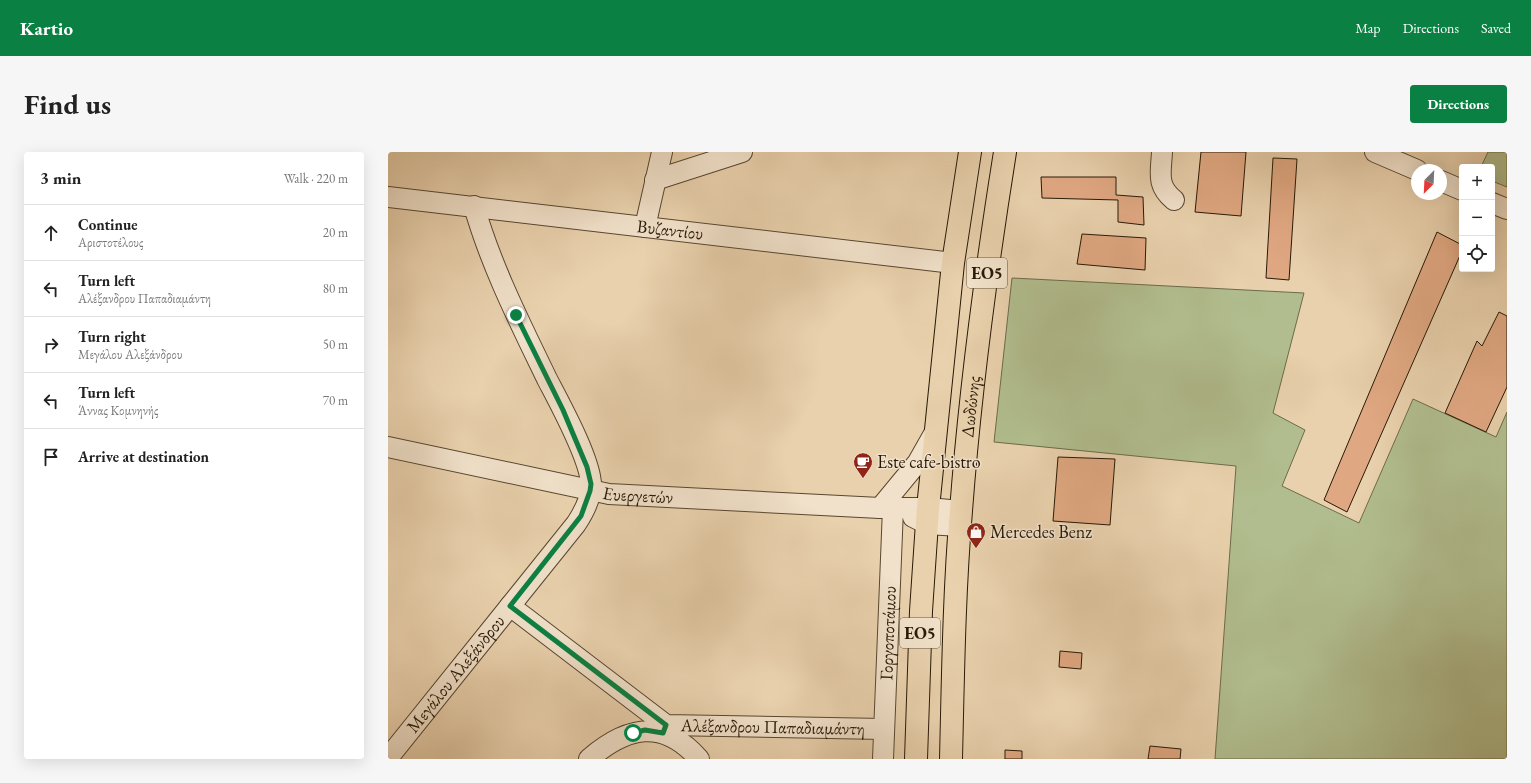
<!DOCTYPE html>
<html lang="en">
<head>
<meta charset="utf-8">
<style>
	:root { --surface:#fff; --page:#f6f6f6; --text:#222; --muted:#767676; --line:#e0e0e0; --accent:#0b8043 }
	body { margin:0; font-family:"EB Garamond",serif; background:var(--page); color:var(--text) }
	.controls { position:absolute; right:12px; top:12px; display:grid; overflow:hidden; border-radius:4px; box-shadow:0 4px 16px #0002 }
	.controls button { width:36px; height:36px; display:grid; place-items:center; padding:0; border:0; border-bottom:1px solid var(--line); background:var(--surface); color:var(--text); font:20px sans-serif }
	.compass { position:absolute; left:1023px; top:12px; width:36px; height:36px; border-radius:50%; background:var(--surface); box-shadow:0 4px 16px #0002; rotate:204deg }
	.stop { position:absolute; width:12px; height:12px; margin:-9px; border:3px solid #0b8043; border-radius:50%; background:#fff }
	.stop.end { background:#0b8043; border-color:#fff; box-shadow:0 1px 4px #0008 }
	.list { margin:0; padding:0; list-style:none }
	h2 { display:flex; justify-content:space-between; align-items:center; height:52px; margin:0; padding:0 16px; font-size:17px }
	h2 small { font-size:13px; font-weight:400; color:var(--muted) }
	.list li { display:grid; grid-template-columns:26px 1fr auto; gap:12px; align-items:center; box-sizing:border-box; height:56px; padding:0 16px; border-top:1px solid var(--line) }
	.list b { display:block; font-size:15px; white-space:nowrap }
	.list p { margin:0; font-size:13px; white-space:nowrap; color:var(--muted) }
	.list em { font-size:13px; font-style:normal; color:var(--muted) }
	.icon { flex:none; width:22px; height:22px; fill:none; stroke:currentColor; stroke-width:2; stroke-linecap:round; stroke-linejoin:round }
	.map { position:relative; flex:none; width:1119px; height:607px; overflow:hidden; border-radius:4px }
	header { display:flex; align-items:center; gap:24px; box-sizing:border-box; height:56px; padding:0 20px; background:var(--accent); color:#fff }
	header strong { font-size:19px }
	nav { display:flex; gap:22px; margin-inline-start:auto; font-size:14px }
	.intro { display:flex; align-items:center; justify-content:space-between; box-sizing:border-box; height:96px; padding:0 24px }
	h1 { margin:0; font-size:28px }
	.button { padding:10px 18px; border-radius:4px; background:var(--accent); color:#fff; font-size:14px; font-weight:700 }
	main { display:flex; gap:24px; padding:0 24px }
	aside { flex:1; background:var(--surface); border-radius:4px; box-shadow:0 4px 16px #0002 }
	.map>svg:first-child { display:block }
</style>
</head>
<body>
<header>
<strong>Kartio</strong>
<nav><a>Map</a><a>Directions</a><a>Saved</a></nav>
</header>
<div class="intro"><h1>Find us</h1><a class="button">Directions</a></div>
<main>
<aside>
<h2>3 min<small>Walk · 220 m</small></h2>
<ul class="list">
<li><svg class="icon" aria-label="ahead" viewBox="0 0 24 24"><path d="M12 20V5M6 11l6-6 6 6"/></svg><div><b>Continue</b><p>Αριστοτέλους</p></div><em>20 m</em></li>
<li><svg class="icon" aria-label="left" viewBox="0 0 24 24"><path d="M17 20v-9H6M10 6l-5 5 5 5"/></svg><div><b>Turn left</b><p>Αλέξανδρου Παπαδιαμάντη</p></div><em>80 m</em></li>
<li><svg class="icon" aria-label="right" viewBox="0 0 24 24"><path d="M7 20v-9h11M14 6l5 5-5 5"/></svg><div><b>Turn right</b><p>Μεγάλου Αλεξάνδρου</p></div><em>50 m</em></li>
<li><svg class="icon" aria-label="left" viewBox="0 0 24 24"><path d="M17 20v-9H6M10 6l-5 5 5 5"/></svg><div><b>Turn left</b><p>Άννας Κομνηνής</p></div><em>70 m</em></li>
<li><svg class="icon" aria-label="arrive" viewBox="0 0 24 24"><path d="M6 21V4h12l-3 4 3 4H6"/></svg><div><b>Arrive at destination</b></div></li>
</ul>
</aside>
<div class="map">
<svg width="1119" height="607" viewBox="0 0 1119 607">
	<rect width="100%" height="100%" fill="#e9d1ad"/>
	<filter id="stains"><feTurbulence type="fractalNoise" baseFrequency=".005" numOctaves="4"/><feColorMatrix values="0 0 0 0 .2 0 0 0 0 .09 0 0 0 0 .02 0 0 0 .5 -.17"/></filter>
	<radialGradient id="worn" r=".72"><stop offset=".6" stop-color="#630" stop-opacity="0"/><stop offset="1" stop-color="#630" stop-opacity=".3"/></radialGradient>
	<path fill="#b1bd8e" stroke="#6c6b4a" d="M1100,0h19v35l-15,-6v-14h-11z
		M624,126l292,15 -31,120 32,17 -23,56 77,37 54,-124 83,38 11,-25v347h-292l21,-293 -242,-24z"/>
	<path fill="#e0a882" stroke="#281907" d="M813,0h45l-5,64 -46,-4z
		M885,6l24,1 -8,121 -23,-2z
		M653,25h75v18l27,2 1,28 -26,-3v-22l-76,-2z
		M1049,80l25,13v6l-115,261 -23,-12z
		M694,82l64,4 -1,32 -68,-6z
		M1111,160l8,4v71l-21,45 -41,-19 32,-72 5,5z
		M670,305l57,2 -5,66 -57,-4z
		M672,499l22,2 -1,16 -22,-2z
		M762,594l31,3 -1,10h-32z
		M617,598l17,1v8h-17z"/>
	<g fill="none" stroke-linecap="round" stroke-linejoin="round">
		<g stroke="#584730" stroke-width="22">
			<g id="minor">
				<path d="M774,0c-1,21 -6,33 12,48"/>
				<path d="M987,0l42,18"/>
				<path d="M267,28l87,-28"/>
				<path d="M1053,29l21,9"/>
				<path id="s1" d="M0,45l565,66"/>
				<path d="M1104,51l15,6"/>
				<path d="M257,75l17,-75"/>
				<path id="s2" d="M0,295l221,47 271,14h48l33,3"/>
				<path d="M492,356l38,-46 17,-30"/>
				<path d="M525,365l14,7 33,2"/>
				<path id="s3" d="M122,454l156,119 217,4"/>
				<path id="s4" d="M0,606l188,-234c8,-12 15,-25 15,-39 0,-25 -32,-83 -44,-106 -27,-56 -56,-113 -73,-173"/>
				<path d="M201,607c38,-33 74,-41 110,0"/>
				<path id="s5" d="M495,607l10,-251"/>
			</g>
		</g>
		<g stroke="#281907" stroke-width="24">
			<g id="major">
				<path d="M528,607l5,-148 7,-103 25,-245 17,-111"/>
				<path id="s6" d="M563,607c2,-83 3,-166 10,-248 9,-120 25,-240 44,-359"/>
			</g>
		</g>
		<use href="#minor" stroke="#f1e1ca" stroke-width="20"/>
		<use href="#major" stroke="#e9d1ad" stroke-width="22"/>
	</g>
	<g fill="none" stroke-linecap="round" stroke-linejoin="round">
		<path stroke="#0b8043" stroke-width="5" d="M128,163l47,95 24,57 4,17 -1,7 -9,25 -71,90 156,119 -3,8 -18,-3 -12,3"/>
	</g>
	<defs>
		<g id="cafe-pin" transform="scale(1)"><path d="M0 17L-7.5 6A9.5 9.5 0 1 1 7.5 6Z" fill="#8f2418" stroke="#f1e1ca"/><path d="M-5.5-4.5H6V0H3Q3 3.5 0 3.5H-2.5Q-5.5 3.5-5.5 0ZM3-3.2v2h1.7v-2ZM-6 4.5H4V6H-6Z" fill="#fff"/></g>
		<g id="shop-pin" transform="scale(1)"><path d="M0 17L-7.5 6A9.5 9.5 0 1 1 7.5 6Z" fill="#8f2418" stroke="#f1e1ca"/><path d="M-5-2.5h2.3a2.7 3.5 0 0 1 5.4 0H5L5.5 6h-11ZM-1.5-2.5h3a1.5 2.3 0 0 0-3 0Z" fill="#fff"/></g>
	</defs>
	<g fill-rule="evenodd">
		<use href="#cafe-pin" x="475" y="310"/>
		<use href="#shop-pin" x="588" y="380"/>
	</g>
	<g text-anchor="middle" stroke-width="3" stroke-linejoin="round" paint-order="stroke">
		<g fill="#f1e1ca" stroke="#645542" stroke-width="1">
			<rect x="579" y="106" width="40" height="30" rx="3"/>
			<rect x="512" y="466" width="40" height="30" rx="3"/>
		</g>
		<g font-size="17" font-weight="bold" fill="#281907">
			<text x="599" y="127">ΕΟ5</text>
			<text x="532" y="487">ΕΟ5</text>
		</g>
		<g font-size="18" fill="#281907" stroke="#f1e1ca">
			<text dy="6" stroke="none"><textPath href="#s1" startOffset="284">Βυζαντίου</textPath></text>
			<text dy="6" stroke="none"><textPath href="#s6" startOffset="353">Δωδώνης</textPath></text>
			<text dy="6" stroke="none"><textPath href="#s2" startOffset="255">Ευεργετών</textPath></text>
			<text dy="6" stroke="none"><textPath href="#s5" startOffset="126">Γοργοποτάμου</textPath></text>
			<text dy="6" stroke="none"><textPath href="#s4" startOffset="108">Μεγάλου Αλεξάνδρου</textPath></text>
			<text dy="6" stroke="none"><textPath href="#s3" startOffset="303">Αλέξανδρου Παπαδιαμάντη</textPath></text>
		</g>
		<g font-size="18" fill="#281907" stroke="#f1e1ca" text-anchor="start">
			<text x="489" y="316">Este cafe-bistro</text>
			<text x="602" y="386">Mercedes Benz</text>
		</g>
	</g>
	<rect width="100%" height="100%" filter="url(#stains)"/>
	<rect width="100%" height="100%" fill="url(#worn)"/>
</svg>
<div class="controls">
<button>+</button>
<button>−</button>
<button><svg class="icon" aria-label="locate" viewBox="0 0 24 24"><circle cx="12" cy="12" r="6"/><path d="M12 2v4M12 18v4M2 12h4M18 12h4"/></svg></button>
</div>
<svg class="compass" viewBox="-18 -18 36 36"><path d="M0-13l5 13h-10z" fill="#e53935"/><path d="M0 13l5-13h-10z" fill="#767676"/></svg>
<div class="stop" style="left:245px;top:581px"></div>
<div class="stop end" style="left:128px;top:163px"></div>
</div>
</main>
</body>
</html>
